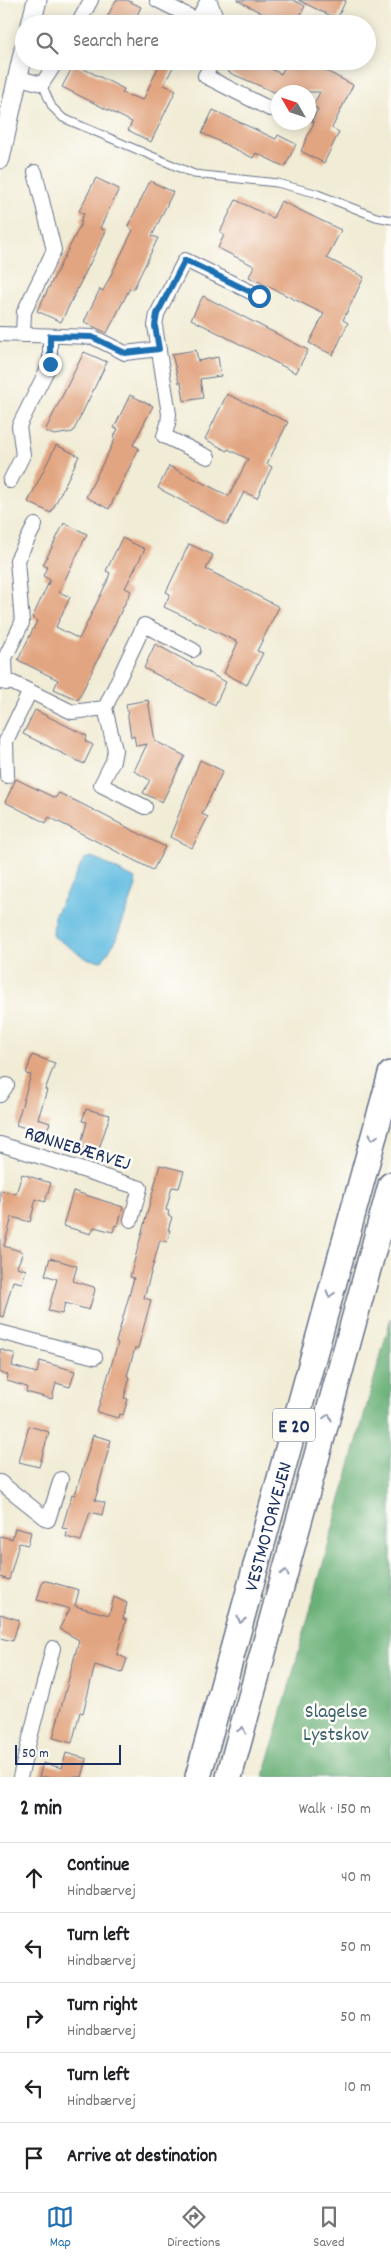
<!DOCTYPE html>
<html lang="en">
<head>
<meta charset="utf-8">
<style>
	:root { --surface:#fff; --page:#f6f6f6; --text:#202124; --muted:#757577; --line:#e0e0e0; --accent:#1f6fb2 }
	body { margin:0; font-family:Dekko,sans-serif; background:var(--page); color:var(--text) }
	.compass { position:absolute; left:271px; top:85px; width:45px; height:45px; border-radius:50%; background:var(--surface); box-shadow:0 2px 12px #0003; rotate:309deg }
	.scale { position:absolute; left:15px; bottom:12px; width:106px; box-sizing:border-box; padding-left:5px; border:2px solid #1b2f5e; border-top:0; font-size:14px; line-height:18px; white-space:nowrap; color:#1b2f5e; -webkit-text-stroke:4px #fdfcf7; paint-order:stroke }
	.stop { position:absolute; width:15px; height:15px; margin:-11px; border:4px solid #1f6fb2; border-radius:50%; background:#fff }
	.stop.end { background:#1f6fb2; border-color:#fff; box-shadow:0 1px 5px #0008 }
	.list { margin:0; padding:0; list-style:none }
	h2 { display:flex; justify-content:space-between; align-items:center; height:65px; margin:0; padding:0 20px; font-size:21px }
	h2 small { font-size:16px; font-weight:400; color:var(--muted) }
	.list li { display:grid; grid-template-columns:32px 1fr auto; gap:15px; align-items:center; box-sizing:border-box; height:70px; padding:0 20px; border-top:1px solid var(--line) }
	.list b { display:block; font-size:19px; white-space:nowrap }
	.list p { margin:0; font-size:16px; white-space:nowrap; color:var(--muted) }
	.list em { font-size:16px; font-style:normal; color:var(--muted) }
	.icon { flex:none; width:28px; height:28px; fill:none; stroke:currentColor; stroke-width:2; stroke-linecap:round; stroke-linejoin:round }
	.map { position:relative; flex:none; width:391px; height:1777px; overflow:hidden }
	.search { position:absolute; background:var(--surface); box-shadow:0 2px 12px #0003; left:15px; right:15px; top:15px; height:55px; display:flex; align-items:center; gap:12px; box-sizing:border-box; padding:0 18px; border-radius:28px; color:var(--muted); font-size:19px }
	.sheet { height:415px; background:var(--surface) }
	nav { display:flex; justify-content:space-around; align-items:center; box-sizing:border-box; height:70px; border-top:1px solid var(--line); background:var(--surface); font-size:14px; color:var(--muted) }
	nav a { display:grid; justify-items:center; gap:2px }
	nav .on { color:var(--accent) }
	.map>svg:first-child { display:block }
</style>
</head>
<body>
<div class="map">
<svg width="391" height="1777" viewBox="0 0 391 1777">
	<rect width="100%" height="100%" fill="#fdfcf7"/>
	<filter id="ink" filterUnits="userSpaceOnUse"><feTurbulence type="fractalNoise" baseFrequency=".02" numOctaves="2"/><feDisplacementMap in="SourceGraphic" scale="10" xChannelSelector="R" yChannelSelector="G"/><feConvolveMatrix kernelMatrix="1 2 1 2 8 2 1 2 1" color-interpolation-filters="sRGB"/></filter>
	<filter id="wash" filterUnits="userSpaceOnUse"><feTurbulence type="fractalNoise" baseFrequency=".0096" numOctaves="4" result="noise"/><feDisplacementMap in="SourceGraphic" scale="20" xChannelSelector="R" yChannelSelector="G"/><feGaussianBlur stdDeviation="1.12" result="paint"/><feColorMatrix in="noise" values="0 0 0 0 0 0 0 0 0 0 0 0 0 0 0 0 0 1.4 0 .05"/><feComposite in="paint" operator="in"/></filter>
	<g filter="url(#wash)">
		<rect width="100%" height="100%" fill="#f1ecd5"/>
		<path fill="#6bb178" stroke="#43706b" d="M391,1318v459h-127z"/>
		<path fill="#63bde1" stroke="#3f76a0" d="M92,857l43,22 1,7 -21,56 -13,19 -15,-2 -34,-23 1,-20 30,-57z"/>
		<g id="blocks">
			<path fill="#e2a581" d="M116,0h11l14,7 -8,17h-18l-9,-5z
				M237,0h56l12,6 -9,18h-14z
				M298,0h48l-9,19z
				M161,61h15l-12,24 12,5 -25,52 -23,-12 4,-8 -70,-35 12,-23 50,25 -2,4 21,7z
				M234,61h21l26,13 7,-13h29l-2,4 38,20 -21,43 7,4 -15,31 -23,-12 13,-29 -2,-1 6,-12 -5,-3 7,-14h-46l-46,-20z
				M213,110l63,29 2,-4 18,9 -11,23 -29,-14 -3,5 -51,-25z
				M96,178l23,11 -19,39 6,3 -45,91 -24,-11 45,-89 -2,-1 4,-7 -5,-3z
				M150,181l23,11 -21,44 6,2 -25,52 -3,-2 -23,45 -23,-11 16,-33 3,2 30,-61 -5,-4z
				M236,200l37,18 8,-17 60,29 -14,28 37,19 -21,43 5,3 -15,32 -24,-12 15,-29 -75,-37 5,-11 -36,-18 6,-13 -4,-3z
				M203,296l105,54 -12,23 -105,-54z
				M196,350l2,11 20,-4 3,19 -21,3 3,19 -19,3 -3,-19 -2,1 -7,-29z
				M84,352l23,10 -34,70 -19,3 -9,-4z
				M227,394l61,28 -21,42 5,3 -15,31 -13,-6 -17,33 -69,-37 11,-22 60,30 19,-37 -20,-10 -1,2 -22,-12z
				M130,395l23,11 -20,39 6,3 -30,61 -23,-12 29,-58 -2,-1 5,-9 -4,-1z
				M56,445l23,11 -28,57 -23,-11z
				M64,523l23,11 -28,58 11,5 -14,30 23,12 28,-57 3,-9 -4,-2 16,-33 23,11 -20,39 6,3 -53,109 -24,-11 4,-9 -40,-20 19,-39 -5,-3 18,-38 -7,-4 4,-9 -4,-2z
				M189,544l24,11 -7,14 73,38 -22,44 6,2 -16,32 -23,-12 14,-31 -74,-35 6,-13 -4,-2z
				M155,644l71,38 -11,23 -71,-37z
				M148,700l7,41 30,15 -23,46 -19,-9 7,-13 -16,-9 13,-27 -11,2 -2,-10 -3,1 -5,-33z
				M35,710l52,26 -2,5 8,4 -9,19 -61,-30z
				M200,760l23,11 -21,43 6,3 -16,31 -22,-11z
				M16,779l39,19 4,-5 19,9 87,45 -12,23 -104,-53 -3,6 -41,-21z
				M32,1055l23,8 -10,27h2l-9,29 12,4 -5,11 -29,-9 15,-50 -5,-1z
				M86,1109l24,6 -12,37 -18,-5 7,-25 -5,-1z
				M160,1165l24,6 -5,17 -7,-1 -6,23 3,1 -1,4 4,2 -4,13h2l-3,12 -7,-2 -16,58 7,2 -13,48h-3l-8,28 3,1 -6,21 4,1 -5,16 -4,-1 -1,4 -21,-6 21,-69 -2,-1 18,-64 -4,-1z
				M22,1174l29,9 -6,19 -9,-3 -6,23 -18,-5 -8,29 19,6 -6,15 9,3 -4,13 -9,-2 -10,36 -3,-1v-126l16,4z
				M73,1191l50,16 -5,19 -3,-1 -2,7 -19,-5 -3,7 -28,-8z
				M50,1258l27,8 -4,15 21,6 1,3 -6,20 -24,-7 -3,11 -14,-3 9,-32 -12,-4z
				M0,1349l15,5 -3,12 25,7 3,-12 35,10 -5,16 -14,-4 -4,16 -26,-7 1,-5 -20,-6 1,-6 -8,-2z
				M29,1426l20,6 -10,35 -20,-5z
				M93,1435l18,5 -16,60 10,3 -3,12 -12,-3 -9,29 -15,-4 2,-8 -6,-1 10,-34 3,1z
				M15,1528l16,4 -3,13 -9,-2 -10,37 -9,-3v-41l12,3z
				M43,1580l36,10 -4,16 34,9 5,-18 13,6 -4,16h3l-9,35 10,5 -5,14 -27,-8 -12,48 -3,-1 -8,31 -19,-5 26,-98 -20,-11 11,-20 -33,-9z
				M0,1614l19,6 -6,21 -13,-3z
				M66,1753l21,6 -5,18h-43l4,-14 19,5z"/>
		</g>
	</g>
	<g filter="url(#ink)">
		<use href="#blocks" fill-opacity="0" stroke="#667188" stroke-width="1"/>
		<g fill="none" stroke-linecap="round" stroke-linejoin="round">
			<g stroke="#667188" stroke-width="9">
				<path id="lane" d="M42,84l10,23 11,11 131,56 83,9 38,10 61,24 15,3"/>
			</g>
			<g stroke="#667188" stroke-width="16">
				<path id="street" d="M157,0l40,20 11,-20
					M209,0l10,24
					M78,24l13,-24
					M213,61l-8,15 65,33
					M16,77l26,7 15,-23
					M0,334l93,3 32,16 34,-4
					M23,335l1,-23 30,-62 -19,-78
					M208,457l-44,-21 4,-12 1,-10 -14,-88 2,-12 28,-54 74,36
					M10,481l13,-26 -4,-29 31,-62v-28
					M0,682l13,1 59,29 33,-4
					M6,683l-1,-25 17,-35 -5,-63 18,-35
					M7,776l-1,-35 24,-50
					M145,807l-44,-22 12,-24 2,-11 -10,-42 39,-83 49,25
					M0,1095l7,-10
					M0,1144l140,44 -9,32
					M0,1332l95,25
					M0,1482l48,38 13,-41
					M20,1777l33,-129"/>
			</g>
			<g stroke="#667188" stroke-width="21">
				<path id="secondary" d="M31,24l6,-24
					M0,159l24,-110"/>
			</g>
			<g stroke="#667188" stroke-width="28">
				<g id="highway">
					<path id="s1" d="M198,1777l193,-703"/>
					<path d="M229,1777l162,-592"/>
				</g>
			</g>
			<use href="#lane" stroke="#fff" stroke-width="7"/>
			<use href="#street" stroke="#fff" stroke-width="14"/>
			<use href="#secondary" stroke="#fff" stroke-width="19"/>
			<use href="#highway" stroke="#fff" stroke-width="25"/>
		</g>
		<defs><path id="oneway-chevron" d="M-2-3.5L2.5 0L-2 3.5" fill="none" stroke-width="1.6" stroke-linecap="round" stroke-linejoin="round" transform="scale(1.25)"/></defs>
		<g stroke="#8d97ae">
			<use href="#oneway-chevron" transform="translate(373 1137) rotate(106)"/>
			<use href="#oneway-chevron" transform="translate(330 1294) rotate(106)"/>
			<use href="#oneway-chevron" transform="translate(328 1417) rotate(-75)"/>
			<use href="#oneway-chevron" transform="translate(285 1573) rotate(-75)"/>
			<use href="#oneway-chevron" transform="translate(241 1620) rotate(105)"/>
			<use href="#oneway-chevron" transform="translate(242 1730) rotate(-75)"/>
		</g>
	</g>
	<g fill="none" stroke-linecap="round" stroke-linejoin="round" filter="url(#ink)">
		<path stroke="#1f6fb2" stroke-width="6" d="M50,364v-28l42,1 33,16 34,-4 -4,-23 2,-12 28,-54 74,36"/>
	</g>
	<g text-anchor="middle" stroke-width="5" stroke-linejoin="round" paint-order="stroke">
		<rect fill="#fdfcf7" stroke="#5f6c8c" stroke-width="1" x="273" y="1408.5" width="42" height="33" rx="4"/>
		<g font-size="19" font-weight="bold" fill="#1b2f5e">
			<text x="294" y="1432">E 20</text>
		</g>
		<g font-size="20" fill="#1b2f5e" stroke="#fdfcf7">
			<text transform="translate(78 1147) rotate(17)" y="7">RØNNEBÆRVEJ</text>
			<text dy="7" stroke="none"><textPath href="#s1" startOffset="260">VESTMOTORVEJEN</textPath></text>
		</g>
		<g font-size="20" fill="#3a5f6c" stroke="#fdfcf7">
			<text x="336" y="1717">Slagelse<tspan x="336" dy="23">Lystskov</tspan></text>
		</g>
	</g>
</svg>
<svg class="compass" viewBox="-18 -18 36 36"><path d="M0-13l5 13h-10z" fill="#e53935"/><path d="M0 13l5-13h-10z" fill="#757577"/></svg>
<div class="scale">50 m</div>
<div class="stop" style="left:259px;top:296px"></div>
<div class="stop end" style="left:50px;top:364px"></div>
<div class="search"><svg class="icon" aria-label="search" viewBox="0 0 24 24"><circle cx="10" cy="10" r="6"/><path d="M15 15l6 6"/></svg>Search here</div>
</div>
<section class="sheet">
<h2>2 min<small>Walk · 150 m</small></h2>
<ul class="list">
<li><svg class="icon" aria-label="ahead" viewBox="0 0 24 24"><path d="M12 20V5M6 11l6-6 6 6"/></svg><div><b>Continue</b><p>Hindbærvej</p></div><em>40 m</em></li>
<li><svg class="icon" aria-label="left" viewBox="0 0 24 24"><path d="M17 20v-9H6M10 6l-5 5 5 5"/></svg><div><b>Turn left</b><p>Hindbærvej</p></div><em>50 m</em></li>
<li><svg class="icon" aria-label="right" viewBox="0 0 24 24"><path d="M7 20v-9h11M14 6l5 5-5 5"/></svg><div><b>Turn right</b><p>Hindbærvej</p></div><em>50 m</em></li>
<li><svg class="icon" aria-label="left" viewBox="0 0 24 24"><path d="M17 20v-9H6M10 6l-5 5 5 5"/></svg><div><b>Turn left</b><p>Hindbærvej</p></div><em>10 m</em></li>
<li><svg class="icon" aria-label="arrive" viewBox="0 0 24 24"><path d="M6 21V4h12l-3 4 3 4H6"/></svg><div><b>Arrive at destination</b></div></li>
</ul>
</section>
<nav>
<a class="on"><svg class="icon" aria-label="map" viewBox="0 0 24 24"><path d="M3 6l6-2 6 2 6-2v14l-6 2-6-2-6 2zM9 4v14M15 6v14"/></svg>Map</a>
<a><svg class="icon" aria-label="directions" viewBox="0 0 24 24"><path d="M12 3l9 9-9 9-9-9zM9 14v-3h6M13 9l2 2-2 2"/></svg>Directions</a>
<a><svg class="icon" aria-label="saved" viewBox="0 0 24 24"><path d="M7 4h10v16l-5-4-5 4z"/></svg>Saved</a>
</nav>
</body>
</html>
